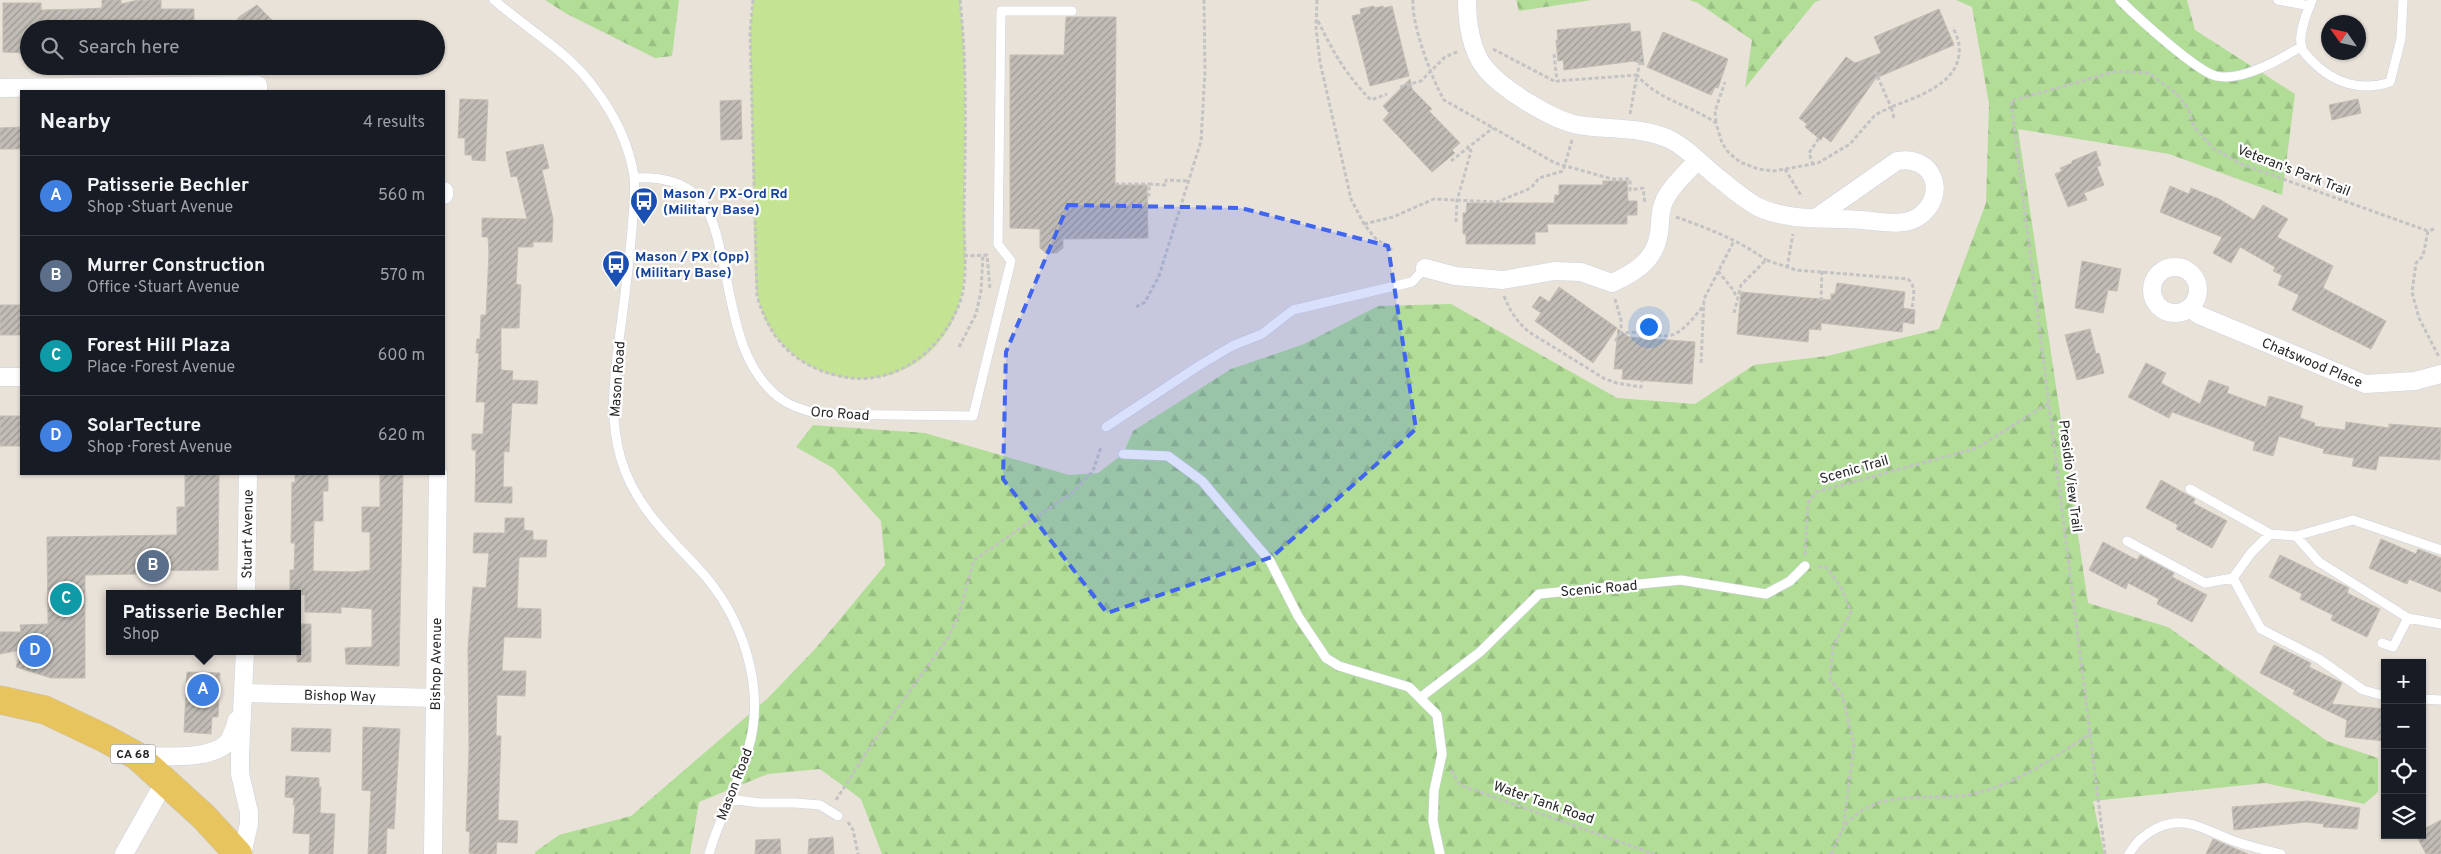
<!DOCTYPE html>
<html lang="en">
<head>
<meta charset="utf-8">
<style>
	:root { --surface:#171b24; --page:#242831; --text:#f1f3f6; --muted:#9ea1a6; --line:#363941; --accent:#0f766e }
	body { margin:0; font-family:Overpass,sans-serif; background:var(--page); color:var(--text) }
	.controls { position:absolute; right:15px; bottom:15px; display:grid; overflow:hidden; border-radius:0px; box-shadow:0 1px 4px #0004 }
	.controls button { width:45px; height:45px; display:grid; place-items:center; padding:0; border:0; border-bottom:1px solid var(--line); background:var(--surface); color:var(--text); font:25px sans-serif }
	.compass { position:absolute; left:2321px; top:15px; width:45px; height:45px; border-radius:50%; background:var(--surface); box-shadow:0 1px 4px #0004; rotate:304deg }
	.you { position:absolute; left:1648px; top:326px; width:18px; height:18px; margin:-12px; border:4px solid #fff; border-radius:50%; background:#1a73e8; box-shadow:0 0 0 8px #1a73e833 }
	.badge { display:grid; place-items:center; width:32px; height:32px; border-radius:50%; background:var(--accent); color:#fff; font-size:16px; font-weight:700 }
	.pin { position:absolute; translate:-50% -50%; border:2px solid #fff; box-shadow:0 1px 5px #0006 }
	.popup { position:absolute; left:106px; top:590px; width:195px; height:65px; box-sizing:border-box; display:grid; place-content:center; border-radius:0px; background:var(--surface); filter:drop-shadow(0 1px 4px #0005); font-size:16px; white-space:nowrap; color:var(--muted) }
	.popup b { font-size:19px; color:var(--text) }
	.popup::after { content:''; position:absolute; left:50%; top:100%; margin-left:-10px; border:10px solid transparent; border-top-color:var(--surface) }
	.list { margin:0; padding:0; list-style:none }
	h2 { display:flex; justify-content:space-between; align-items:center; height:65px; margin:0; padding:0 20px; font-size:21px }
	h2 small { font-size:16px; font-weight:400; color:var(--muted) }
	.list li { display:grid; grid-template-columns:32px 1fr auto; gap:15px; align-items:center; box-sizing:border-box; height:80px; padding:0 20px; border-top:1px solid var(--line) }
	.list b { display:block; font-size:19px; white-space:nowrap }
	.list p { margin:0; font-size:16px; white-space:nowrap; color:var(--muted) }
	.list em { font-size:16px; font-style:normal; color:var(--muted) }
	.icon { flex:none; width:28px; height:28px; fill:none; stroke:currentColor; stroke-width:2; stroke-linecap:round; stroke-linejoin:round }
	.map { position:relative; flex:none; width:2441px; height:854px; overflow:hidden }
	.search { position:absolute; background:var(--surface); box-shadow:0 1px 4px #0004; left:20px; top:20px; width:425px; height:55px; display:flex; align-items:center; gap:12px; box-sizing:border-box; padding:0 18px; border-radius:28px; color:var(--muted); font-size:19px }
	.panel { position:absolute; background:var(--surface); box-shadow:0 1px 4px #0004; left:20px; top:90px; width:425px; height:385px; border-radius:0px }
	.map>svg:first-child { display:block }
</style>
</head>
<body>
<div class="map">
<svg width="2441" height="854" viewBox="0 0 2441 854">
	<defs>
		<pattern id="forest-firs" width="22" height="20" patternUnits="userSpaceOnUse" patternTransform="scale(1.25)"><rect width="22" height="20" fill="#b1dd97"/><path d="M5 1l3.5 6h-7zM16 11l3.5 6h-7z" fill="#98be82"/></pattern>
		<pattern id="building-hatch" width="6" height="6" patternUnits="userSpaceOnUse" patternTransform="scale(1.25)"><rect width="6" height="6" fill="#c1bcb6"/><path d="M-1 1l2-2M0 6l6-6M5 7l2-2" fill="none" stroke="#9d9994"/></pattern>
	</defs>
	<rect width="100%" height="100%" fill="#e9e2d9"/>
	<path fill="url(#forest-firs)" d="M545,0h134l-7,56 -17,2 -88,-44z
		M1516,0h76l-73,11z
		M1689,0h132l-6,2 -70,86 7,-48 -54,-37z
		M1956,0h231l8,30 100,64 -13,101 -113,-41 -151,-25 70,474 80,24 159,114 51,17v34l-14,12 -99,-21 -172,18 11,53h-1222l-21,-55 -41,-30 -52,5 -69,28 -9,52h-155v-2l24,-17 72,-19 136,-117 49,-51 69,-83 -4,-44 -48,-53 -37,-21 17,-22 112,8 144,42 29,-2 25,-19 10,-23 98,-62 73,-25 74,-38 73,-2 166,94 78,6 59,-39 73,-9 112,-27 47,-126 3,-99 -17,-97z"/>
	<path fill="#c4e493" d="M753,0h207c7,64 5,129 4,193 0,41 7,89 -11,127 -47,97 -190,67 -198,-41l-5,-248z"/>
	<path fill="url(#building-hatch)" stroke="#c4bdb3" d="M102,0h19v4l17,-4h23v9h33v20h-165v24l-26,-1v-49h38v7l43,-1 18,-1z
		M257,5l24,24h-50l8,-12z
		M1374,6l1,2 8,-2 1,2 8,-2 17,70 -39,10 -18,-70 9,-2 -1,-5z
		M1939,9l15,36 -78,33 -45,64 -8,-6 -2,4 -16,-13 2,-3 -8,-6 47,-61 9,6 26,-10 -7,-16z
		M1066,17h50l-1,168h32l1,53 -85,1v9l-6,5h-11l-6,-5v-19l-30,-1v-173h54z
		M1630,23l1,9 9,-1 4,34 -10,-4 -70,9 -1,-10 -5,1 -2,-21h2l-1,-10z
		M1663,32l65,27 -10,29 -3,-1 -4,8 -64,-28z
		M1410,79l2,10 20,20 -3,2 31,32 -8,7 3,3 -23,19 -49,-52 6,-7 -6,-7z
		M460,99l28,1 -3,61 -13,-1v-5h-7v-17h-7z
		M2358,99l3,14 -29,7 -3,-15z
		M741,100l1,39 -21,1 -1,-39z
		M21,127v22h-21v-21z
		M543,144l6,24 -7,2 11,49 -1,23h-19v5h-15l-2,37 5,1 -2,43h-18v42l12,1 -1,9 26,1 -1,23 -25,-1 -3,49 -5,-1 -1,36h9v16l-37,-1 1,-52h-4v-16h11l2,-32h-9l3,-49h-3l1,-14h3l1,-24h5l3,-62 -1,-16h-6v-19l45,1 -10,-43 -6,1 -5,-25z
		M2096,151l5,14 -4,2 7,18 -20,8 3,7 -19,7 -13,-33 7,-3 -2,-3 12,-5v-2z
		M1603,181h24l1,20h9v14h-10v9h-80l1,8h-13v12h-69v-10h-3v-21h3l1,-10h87l1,-8h4v-10h44z
		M2170,186l19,8 2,-6 28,11 35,21 9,-15 25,14 -11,18 56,29 -10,22 63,33 -15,28 -79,-39 7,-15 -21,-10 4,-10 -9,-4 2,-4 -35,-20 -9,16 -18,-10 9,-16 -62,-25z
		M2082,261l39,8 -4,22 -9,-1 -5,23 -28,-5z
		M1837,283l68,9 -2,16 12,2 -1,14 -11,-2 -1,10 -81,-9v7l-12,-1 -1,13 -71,-8 4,-42 90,8v-6h4z
		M1559,287l58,41 -24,35 -58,-42 6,-8 -9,-6 8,-11 9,6z
		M0,305h21v30h-21z
		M1618,329l11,8 66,5 -3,42 -70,-5 1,-10h-9z
		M2090,329l6,25 3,-1 5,20 -27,7 -12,-45z
		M2146,363l20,10 -5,10 39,21 9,-24 20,7 -2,6 39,14 3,-11 34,10 -3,12 15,5 -1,3 31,4 1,-8 43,6v-4l52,4 -1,32 -61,-4 -3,14 -24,-4 2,-8 -31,-5 1,-4 -45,-13 -6,20 -20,-6 2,-8 -83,-30 -3,6 -41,-21z
		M0,416h21v30h-21z
		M185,474h34l-1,96 -81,1v3l-52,1v103h-34l-35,-11 5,-17 -21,4v-22h21l-1,-7 28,-1 -1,-87 130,-2v-28h8z
		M295,474h33v17h-5v30h-9l-1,50 41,1 16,-2v-38h-8v-25h18v-33h23l-4,192 -53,-2 -1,-16 27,-1v-38l-31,-2v6l-36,-1v-17l-15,-1v-24h4l1,-27h-4l1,-61 3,1z
		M2161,480l34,19 -2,4 34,18 -15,27 -36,-19 2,-4 -32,-17z
		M505,518h19v12l9,1v9h14l-1,17h-27l-2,51 24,1v29l-37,-1 -2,34h24l-1,25 -28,-1 -1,41h5l-3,84 20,1 -1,22 -20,-1 -1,12h-21l-6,-1 1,-21 -4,-1 3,-82 -1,-102 5,-60 13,1 3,-35h-16l1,-20h31z
		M2381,539l35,15 2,-5 23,9v34l-32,-13 -2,5 -38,-16z
		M2103,542l34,18 3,-5 34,18 -2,4 35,18 -15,27 -35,-18 2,-5 -31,-16 -2,6 -37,-19z
		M2280,555l69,33 -2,5 33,16 -13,28 -36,-17 2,-5 -33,-16 2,-5 -33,-17z
		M297,624h14v38h-14z
		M2274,645l37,18 -2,4 33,16 -10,21 53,5v32l-40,-4 2,-17 -54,-26 2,-4 -35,-17z
		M187,672l33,1 -2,44h-6l-1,17 -27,-2z
		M363,727l37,2 -6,100 -7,-1 -1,26h-18l3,-63 -9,-1z
		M292,728l39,1 -1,23 -39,-1z
		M286,776l33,2v9h2l-1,26 15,1 -2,40h-24l1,-20 -17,-1 2,-28h-2l1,-7 -9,-1z
		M2308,801l52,7 -3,21 -34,-2 1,-3 -18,-2 -72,8 -2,-23z
		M2441,820v34h-15l-10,-19h6v-5z
		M833,837l1,17h-26l1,-15z
		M780,839l1,15h-26l1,-14z
		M2213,839l35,15h-42z"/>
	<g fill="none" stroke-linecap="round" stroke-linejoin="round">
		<g stroke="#ced2df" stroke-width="10">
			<path id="service" d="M494,0c34,30 75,52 101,89 19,25 34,56 39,87 2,17 -1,36 -2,53 -3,37 -8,74 -13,111 -5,41 -10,78 2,119 13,45 46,76 77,109 44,47 69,119 50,182 -10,36 -29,68 -39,104
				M2120,0c17,17 76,71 96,76 26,6 65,-17 86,-30
				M2278,0l32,6
				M2312,0c-5,12 -15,36 -10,49 2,4 7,9 10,12 21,22 49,31 78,21l11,-43 2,-39
				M634,178c27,-2 56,4 71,28 8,13 12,29 15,43 13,51 15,116 61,150 11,8 25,12 39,15l153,2 38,-155 -13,-17 3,-233h71
				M1106,427l94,-62 32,-19 30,-12 31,-24 119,-28 13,-14
				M1123,454l45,2 34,25 68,80 28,55 28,42 13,8 70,21 28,28 5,39 -8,37 -1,30 7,33
				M2190,489l80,45
				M2296,536l23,26 89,56 33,6
				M2127,541l78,42 28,-5 28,51 58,30 44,31 22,6
				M2233,578l18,-25 19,-19 26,2 57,-16 88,30
				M2382,643l11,4 15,-29
				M1421,697l59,-45 59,-58 142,-14 85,14 24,-13 15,-15
				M2422,699l19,1
				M728,799l32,4h35l25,2 18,11
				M2129,854c12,-22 40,-37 65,-29 14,4 28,12 43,17 14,5 29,8 44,12"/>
		</g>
		<g stroke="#ced2df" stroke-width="19">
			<g id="minor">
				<path d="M1467,0c0,22 4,51 18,68 17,21 67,52 93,57 31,5 64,1 93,15 18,9 34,28 50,40 11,9 24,20 37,27 32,15 69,10 104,13 16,1 41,7 56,-3 31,-21 16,-63 -21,-56l-80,56"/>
				<path d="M0,88l258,-3v6"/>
				<path d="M444,191v4"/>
				<circle cx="2175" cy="290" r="23"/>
				<path d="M1425,268l30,8 48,4 51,-9 27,1 31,11c20,-9 41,-21 46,-45 3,-11 1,-23 5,-34 6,-16 23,-31 34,-43"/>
				<path id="s1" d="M2189,308l10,7 166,69 50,-3 26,-7"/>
				<path d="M0,377h21"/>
				<path id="s2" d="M246,594l2,-120"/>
				<path id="s3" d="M244,693l192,5"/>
				<path d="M137,756c24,0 74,5 91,-14 4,-6 7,-15 9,-22"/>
				<path d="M124,854l41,-73"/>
				<path d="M242,854l7,-30v-12l-9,-38v-19l5,-104"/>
				<path id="s4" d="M433,854l5,-380"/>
			</g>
		</g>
		<g stroke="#c3c3c3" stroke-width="29">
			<path id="primary" d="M0,700l45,10 59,28 33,18 67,61 34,37"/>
		</g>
		<path stroke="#c3c3c3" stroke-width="3" stroke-dasharray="4 2.5" stroke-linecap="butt" d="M753,0l-3,31 7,265c13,43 36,69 82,80 55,13 105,-26 122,-77 7,-21 3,-56 3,-79 1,-73 4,-147 -4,-220
			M1317,0l-1,28 4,34 31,137 13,25 11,14 17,12
			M1413,0c-2,23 19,80 31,100l111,63 57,16h18v11l13,-2 2,15
			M1318,21c16,32 27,53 53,79l16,-6
			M1493,49l61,32
			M1554,54l3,27 80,-6 -7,39
			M1642,55l-5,20c21,25 53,30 79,48l6,20 7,10 11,9 18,7 16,2 44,-8 32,-19 25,-29 16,-8 -16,-36
			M1400,87l21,-6 24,-24 14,-6
			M1894,118l-3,-11c26,-10 72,-24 68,-61 0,-6 -4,-13 -6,-19
			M1716,122l-1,-11 10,-29
			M1451,161l42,-33
			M1813,165l-4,-12 10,-15
			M1785,169l17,28
			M1115,184h34
			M1147,195h2v-11l17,1v-5l23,1
			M1676,217c31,11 63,23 90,43
			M1456,222l1,-21 14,-50 -4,-5
			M1364,224l29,-7 41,-18 63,3 34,-14 8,-10 24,-7 9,-31
			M2434,229l-6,2 -5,25 -7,7 -4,29 7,26 20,39
			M964,256l23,-1 3,34
			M1787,268l6,-34
			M1718,271l16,20 2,6
			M1504,296c6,15 13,26 25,36l76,47 12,4 24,4 1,-6
			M1615,299l6,21v13c48,-4 45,21 83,-28
			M1821,301l1,-31
			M1136,307l9,-5 14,-26 42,-135 4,-70 -1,-71
			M1734,313l7,-28 25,-25 30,10 112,9c9,8 5,19 4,30
			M1615,341l6,-8
			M959,347l17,-33 5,-23 2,-36
			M1701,363l3,-64 30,-58
			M1805,555l3,-52 8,-11 161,-44 73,-46
			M1818,567h8l15,20 10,25 -18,35 -3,32 12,15 12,51 -11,84
			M1451,770l9,15 194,69
			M836,800l40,-62 72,-100 11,-24 15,-54 99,-68 20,-21 8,-24
			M848,822l5,8 5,24
			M1831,854c4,-8 7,-17 11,-24 33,-47 89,-26 135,-37 43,-11 78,-36 114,-60
			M2105,854l-94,-753 106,-30 32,2 28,21 11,14 6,19 19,21 28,16 187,67"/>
		<use href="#service" stroke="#fff" stroke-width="9"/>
		<use href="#minor" stroke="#fff" stroke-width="18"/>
		<use href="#primary" stroke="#e8c45f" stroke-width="28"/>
	</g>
	<path fill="#4065ef" fill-opacity="0.2" stroke="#4065ef" stroke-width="4" stroke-dasharray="10 6" stroke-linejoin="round" d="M1068,205l173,3 147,38 28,183 -144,128 -165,56 -104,-134 3,-127z"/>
	<defs>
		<g id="bus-pin" transform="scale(1.4375)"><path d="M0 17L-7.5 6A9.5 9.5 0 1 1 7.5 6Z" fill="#1a4fb4" stroke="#fff"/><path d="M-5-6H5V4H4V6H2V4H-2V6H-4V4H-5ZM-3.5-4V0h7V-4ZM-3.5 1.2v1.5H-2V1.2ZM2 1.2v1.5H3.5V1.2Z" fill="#fff"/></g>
	</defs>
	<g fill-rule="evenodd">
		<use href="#bus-pin" x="644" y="201"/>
		<use href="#bus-pin" x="616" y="264"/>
	</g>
	<g text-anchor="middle" stroke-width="4.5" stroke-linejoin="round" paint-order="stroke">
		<rect fill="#fff" stroke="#686868" stroke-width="1" x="110.5" y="744.5" width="45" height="19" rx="4"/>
		<g font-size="12" font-weight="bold" fill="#272727">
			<text x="133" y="758">CA 68</text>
		</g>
		<g font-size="14" fill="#272727" stroke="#fff">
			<text transform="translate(2294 170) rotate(21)" y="5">Veteran's Park Trail</text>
			<text dy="5" stroke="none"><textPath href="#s1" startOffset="135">Chatswood Place</textPath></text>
			<text transform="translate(617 379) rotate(-86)" y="5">Mason Road</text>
			<text transform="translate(840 413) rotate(4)" y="5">Oro Road</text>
			<text transform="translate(1854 469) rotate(-16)" y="5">Scenic Trail</text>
			<text transform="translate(2071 476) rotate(83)" y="5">Presidio View Trail</text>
			<text dy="5" stroke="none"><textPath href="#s2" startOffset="60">Stuart Avenue</textPath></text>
			<text transform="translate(1599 588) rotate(-5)" y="5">Scenic Road</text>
			<text dy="5" stroke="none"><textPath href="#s4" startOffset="190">Bishop Avenue</textPath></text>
			<text dy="5" stroke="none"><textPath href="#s3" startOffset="96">Bishop Way</textPath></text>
			<text transform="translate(734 784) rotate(-69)" y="5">Mason Road</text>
			<text transform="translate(1544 802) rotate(19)" y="5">Water Tank Road</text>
		</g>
		<g font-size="14" font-weight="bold" fill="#164399" stroke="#fff" text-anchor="start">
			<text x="663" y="198">Mason / PX-Ord Rd<tspan x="663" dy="16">(Military Base)</tspan></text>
			<text x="635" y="261">Mason / PX (Opp)<tspan x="635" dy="16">(Military Base)</tspan></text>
		</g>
	</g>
</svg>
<div class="controls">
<button>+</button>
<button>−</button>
<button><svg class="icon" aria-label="locate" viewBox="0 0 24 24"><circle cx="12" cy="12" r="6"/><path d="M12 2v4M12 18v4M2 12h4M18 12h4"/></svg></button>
<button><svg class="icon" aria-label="layers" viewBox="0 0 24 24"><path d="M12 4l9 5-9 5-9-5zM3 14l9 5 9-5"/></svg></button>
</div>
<svg class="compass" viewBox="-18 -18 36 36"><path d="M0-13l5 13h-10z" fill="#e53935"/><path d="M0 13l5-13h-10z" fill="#9ea1a6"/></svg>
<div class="you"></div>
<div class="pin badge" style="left:203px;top:690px;background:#3f7fe0">A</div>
<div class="popup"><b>Patisserie Bechler</b>Shop</div>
<div class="pin badge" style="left:153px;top:566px;background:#5c6f8a">B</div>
<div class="pin badge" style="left:66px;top:599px;background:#0f9aa8">C</div>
<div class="pin badge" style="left:35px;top:651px;background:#3f7fe0">D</div>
<div class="search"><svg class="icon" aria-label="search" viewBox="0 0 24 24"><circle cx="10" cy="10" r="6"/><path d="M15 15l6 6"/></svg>Search here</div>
<section class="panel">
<h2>Nearby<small>4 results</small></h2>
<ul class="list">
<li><span class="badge" style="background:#3f7fe0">A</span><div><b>Patisserie Bechler</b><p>Shop · Stuart Avenue</p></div><em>560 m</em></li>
<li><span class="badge" style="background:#5c6f8a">B</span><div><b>Murrer Construction</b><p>Office · Stuart Avenue</p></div><em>570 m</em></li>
<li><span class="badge" style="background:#0f9aa8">C</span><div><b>Forest Hill Plaza</b><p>Place · Forest Avenue</p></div><em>600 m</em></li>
<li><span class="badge" style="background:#3f7fe0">D</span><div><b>SolarTecture</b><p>Shop · Forest Avenue</p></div><em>620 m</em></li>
</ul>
</section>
</div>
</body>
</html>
